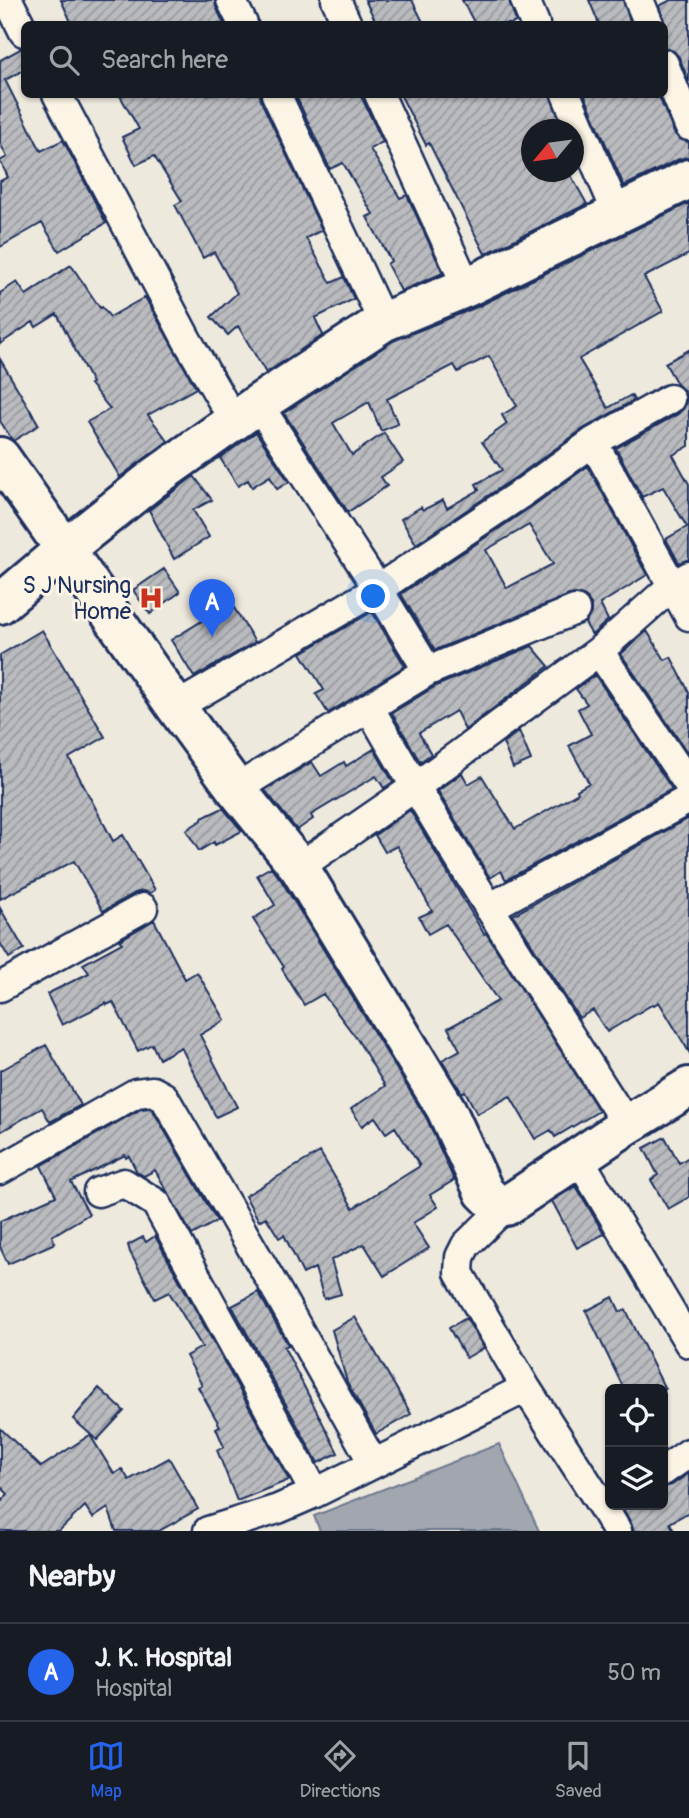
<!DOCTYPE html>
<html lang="en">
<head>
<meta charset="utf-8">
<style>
	:root { --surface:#171b24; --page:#242831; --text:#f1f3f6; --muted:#9ea1a6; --line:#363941; --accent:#2563eb }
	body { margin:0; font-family:Pangolin,sans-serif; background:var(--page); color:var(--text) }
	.controls { position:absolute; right:21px; bottom:21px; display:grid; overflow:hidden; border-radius:10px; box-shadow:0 2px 5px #0004 }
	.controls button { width:63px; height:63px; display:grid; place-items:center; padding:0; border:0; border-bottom:2px solid var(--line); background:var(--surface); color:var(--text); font:35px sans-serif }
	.compass { position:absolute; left:521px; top:119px; width:63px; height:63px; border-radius:50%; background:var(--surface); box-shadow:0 2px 5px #0004; rotate:241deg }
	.you { position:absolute; left:374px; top:597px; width:24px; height:24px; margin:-18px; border:5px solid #fff; border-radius:50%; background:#1a73e8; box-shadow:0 0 0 10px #1a73e833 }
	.badge { display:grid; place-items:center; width:46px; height:46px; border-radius:50%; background:var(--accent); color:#fff; font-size:23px; font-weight:700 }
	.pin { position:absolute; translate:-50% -58px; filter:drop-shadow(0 2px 4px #0008) }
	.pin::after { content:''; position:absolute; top:37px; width:24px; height:21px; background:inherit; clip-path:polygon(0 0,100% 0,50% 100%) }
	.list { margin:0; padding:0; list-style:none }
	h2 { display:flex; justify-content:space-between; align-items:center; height:91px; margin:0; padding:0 28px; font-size:30px }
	h2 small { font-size:23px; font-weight:400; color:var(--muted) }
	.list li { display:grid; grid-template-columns:46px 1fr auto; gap:21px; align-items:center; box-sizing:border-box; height:98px; padding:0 28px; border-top:2px solid var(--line) }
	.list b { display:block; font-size:26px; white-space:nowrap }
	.list p { margin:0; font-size:23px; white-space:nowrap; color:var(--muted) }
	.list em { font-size:23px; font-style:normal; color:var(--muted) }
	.icon { flex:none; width:38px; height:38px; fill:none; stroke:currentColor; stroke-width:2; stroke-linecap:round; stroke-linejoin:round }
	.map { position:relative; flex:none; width:689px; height:1531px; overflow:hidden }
	.search { position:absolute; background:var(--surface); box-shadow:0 2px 5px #0004; left:21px; right:21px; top:21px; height:77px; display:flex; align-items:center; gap:18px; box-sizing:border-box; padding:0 24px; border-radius:10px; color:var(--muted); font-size:26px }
	.sheet { height:189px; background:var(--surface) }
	nav { display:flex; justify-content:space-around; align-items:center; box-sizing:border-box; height:98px; border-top:2px solid var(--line); background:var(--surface); font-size:19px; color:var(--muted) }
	nav a { display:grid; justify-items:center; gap:4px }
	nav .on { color:var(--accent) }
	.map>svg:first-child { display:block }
</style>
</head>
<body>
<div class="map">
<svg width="689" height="1531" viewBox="0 0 689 1531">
	<defs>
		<pattern id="building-hatch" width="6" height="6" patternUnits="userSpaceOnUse" patternTransform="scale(1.75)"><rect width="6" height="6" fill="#babbbe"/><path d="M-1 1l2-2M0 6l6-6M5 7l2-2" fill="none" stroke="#96989e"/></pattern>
	</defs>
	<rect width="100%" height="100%" fill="#eee9dd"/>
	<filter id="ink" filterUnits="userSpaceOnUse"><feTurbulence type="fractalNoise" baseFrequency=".0143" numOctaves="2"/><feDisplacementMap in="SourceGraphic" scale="14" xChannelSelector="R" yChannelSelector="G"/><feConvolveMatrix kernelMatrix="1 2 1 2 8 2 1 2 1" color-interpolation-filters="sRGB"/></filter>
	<g filter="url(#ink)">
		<path fill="#a2a7af" stroke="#6c778f" stroke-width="2" d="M499,1444l40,87h-219l-6,-15z"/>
		<path fill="url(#building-hatch)" stroke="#1b2f5e" stroke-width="2" fill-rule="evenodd" d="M61,0h154l1,7 8,17h-152z
			M365,0h47l12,24h-47z
			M462,0h47l7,22 -5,2h-36z
			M589,0h34l8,24h-32z
			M671,0h18v82l-10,-25 -5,-6 -10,-3 1,-23 -6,-19z
			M22,48h2v22l-19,10 36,71 22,-11 43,83 -47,28 -17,-28 -42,24v-66l8,-4 -8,-16 7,-4 -7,-14v-83z
			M119,94h141l1,7 61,129 -16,8 25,45 13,-6 10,22 -39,19 8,17 -57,38 -28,-47 -10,9 -17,-18 26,-24 -23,-41 -11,6 -28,-53 7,-4 -28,-45 -18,9 -14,-28 17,-8z
			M295,94h65l23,48 -13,7 30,49 7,-3 36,78 -42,18 -14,-27 4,-3 -24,-44 6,-3 -30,-51 -13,6z
			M400,94h150l13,36h-32v42h38l18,32 -102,50 -56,-111 -3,2z
			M584,94h74l16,39 5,6 10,3v15l-10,2 -55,27z
			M689,203v51l-45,23 19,34 -84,48 29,49 23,-13 3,5 -51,29 -67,48 -100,67 -15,-25 20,-12 2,3 20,-10 4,8 32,-18 -3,-6 26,-14 -20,-28 25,-18 -5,-9 15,-9 -28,-50 -31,16 -4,-7 -67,34 11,25 -17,7 -12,-29 -36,21 19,32 32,-22 19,29 -22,15 6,9 -39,26 -64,-99 109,-72 84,-34z
			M71,265l29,43 2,-1 8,10 35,-20 51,91 -48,27 20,26 -48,36 -33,-55 23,-13 -20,-25 2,-1 -35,-69 -21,13 -3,-5 -33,22v-51l17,-11 9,13z
			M689,350v96l-16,9 16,29v75l-10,4 -13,-24 21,-12 -24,-40 -21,10 -26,-49 62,-34 6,-6 3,-8 -2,-8 -8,-8 -12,-21z
			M0,359l39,66 -26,16 -13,-20z
			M256,432l33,50 -12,7 -7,-13 -18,11 -4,-7 -10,6 -18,-28z
			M588,466l59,109 -47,29 8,16 -16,15 -7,-12 6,-10v-9l-5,-7 -10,-3 -7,1 -134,55 -34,-56 133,-89zM529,525l24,39 -46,24 -21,-38z
			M194,476l18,24 -19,10 16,27 -35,22 -25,-49z
			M164,569l16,23 -30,22 -17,-24z
			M231,603l24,39 -61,35 -23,-37z
			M372,612l33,54 -77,47 -12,-19 8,-4 -23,-37z
			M42,630l63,107 -36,21 44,83 10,-6 32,55 -5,3 -7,-2 -8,2 -32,18 -29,-50 -74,38v-244z
			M647,631l18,29 6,-3 18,35v63l-68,-101z
			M532,646l17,20 -84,64 -9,-19 -37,22 12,21 -11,8 -28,-49 44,-27z
			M595,675l77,114 -166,91 -5,-9 -11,7 -52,-87 24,-18 6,11 14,-8 33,53 63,-36 -1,-3 12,-7 -20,-37 22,-12 -13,-25 9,-5 -11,-15z
			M519,731l12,29 -18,8 -10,-25z
			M374,749l19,33 -9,6 -8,-12 -65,39 2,4 -16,11 -32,-40 47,-28 9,14 23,-14 2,4z
			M223,808l19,23 -27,14 -1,-3 -15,9 -13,-21 16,-10v-2z
			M410,810l74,124 2,-1 113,178 -44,26 -4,-7 -16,9 -25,-43 -33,18 -12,-23 -3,2 -20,-33 18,-10 -12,-22 50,-27 -52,-77 -18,10 -9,-17 13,-6 -35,-65 -12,6 -10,-17z
			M689,818v234l-30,-50 -5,3 -1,-1 -46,28 -14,-22 -14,8 -66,-103z
			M271,867l10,13 146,239 27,61 -24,15 8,12 -25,16 16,25 -45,28 -20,-32 -33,16 10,34 -17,5 -9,-31 -12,6 -19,-39 -5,3 -13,-21 -7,4 -14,-25 75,-44 33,56 67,-42 -25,-39 -9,6 -11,-16 -13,9 -11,-17 34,-23 -28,-47 -34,-45 -19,11 -22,-36 2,-2 -31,-48 22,-14 -18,-30z
			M0,908l24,41 -15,9 -9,-15z
			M154,920l31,59 12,-7 28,48 -25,15 37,72 -21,10 -35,-70 -22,12 -7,-15 -14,7 -25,-49 -6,3 -1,-2 -44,22 -15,-31 42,-21 -6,-9 39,-21 -2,-3z
			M46,1045l35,60 -31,17 -8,-14 -42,24v-61z
			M150,1108l2,1 65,112 -25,14 -37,-65 -11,6 -7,-4 -8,-16 -3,2 -1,-3 -54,27 18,32 -37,22 3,7 -47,21 -8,-17v-26l56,-25 -15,-30 100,-57z
			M665,1137l14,26 10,-6v40l-21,12 -17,-29 7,-5 -14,-27z
			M576,1186l28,48 -27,14 -25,-47z
			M155,1236l134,244 -52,21 -20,-51 7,-3 -8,-19 4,-2 -22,-39 4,-2 -16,-29 16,-9 -33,-55 -14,7 -25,-47 -2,-7 15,-8 3,5z
			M258,1292l30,53 -4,2 54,106 -20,10 -86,-157z
			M613,1297l7,15 6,-2 39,79h-41l-38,-78z
			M355,1317l56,97 -35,20 -29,-52 -15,-52z
			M466,1318l18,30 -18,10 -17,-30z
			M99,1388l25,23 -27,29 -24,-21z
			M0,1428l41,39 49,-32 24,39 8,-5 7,11 40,-22 29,51 -39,22h-43l-8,-23 -15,10 -8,-12 -26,25h-59v-28l8,-9 -8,-8z
			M689,1473v39l-19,11 4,8h-40l-3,-8 -10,-18h42v-18l9,-2z"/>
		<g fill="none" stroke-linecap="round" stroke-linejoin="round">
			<g stroke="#1b2f5e" stroke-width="33">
				<path id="street" d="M8,0l16,32
					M231,0l12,24
					M336,0l11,24
					M525,0l10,24
					M639,0l10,24
					M664,64l25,62
					M57,94l130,246 47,81
					M276,94l107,228
					M379,94l88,193
					M566,94l51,119
					M258,404l120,185 50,82
					M593,442l96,174
					M599,651l90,134
					M176,707l202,-118 147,-98 68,-49 77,-43
					M369,707c81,142 170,280 258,418
					M236,789l192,-118 147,-61
					M299,867l116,-80 184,-136 73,-65 17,-10
					M489,908l200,-109
					M0,987l143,-79
					M578,1157l111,186
					M0,1170l136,-77 17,-2 11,6 113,194 96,172
					M98,1192l26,-9 32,20 159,290
					M506,1206l-40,39 -6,12 -1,16 67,115 78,121 13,22
					M663,1471l26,-18
					M208,1531l70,-22 37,-16 211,-105"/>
			</g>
			<g stroke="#1b2f5e" stroke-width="44">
				<path id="secondary" d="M0,457l176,250 60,82 63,78 147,242 38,83 9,9 13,5 121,-81 62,-38
					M0,604l65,-55 89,-71 104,-74 125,-82 84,-35 222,-108"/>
			</g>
			<use href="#street" stroke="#fcf5e5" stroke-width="28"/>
			<use href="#secondary" stroke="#fcf5e5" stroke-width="38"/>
		</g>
	</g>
	<defs>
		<g id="hospital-bare" transform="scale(1.89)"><path d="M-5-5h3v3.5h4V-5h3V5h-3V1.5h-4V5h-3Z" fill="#c8321e" stroke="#fcf5e5" stroke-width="2.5" paint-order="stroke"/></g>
	</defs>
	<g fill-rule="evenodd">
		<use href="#hospital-bare" x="151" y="598"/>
	</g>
	<g text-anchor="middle" stroke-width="6" stroke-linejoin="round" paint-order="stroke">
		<g font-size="23" fill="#1b2f5e" stroke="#fcf5e5" text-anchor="end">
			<text x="131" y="593">S J Nursing<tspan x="131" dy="26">Home</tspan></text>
		</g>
	</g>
</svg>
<div class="controls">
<button><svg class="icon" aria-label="locate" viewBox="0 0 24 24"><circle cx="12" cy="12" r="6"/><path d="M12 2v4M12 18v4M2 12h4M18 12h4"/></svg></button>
<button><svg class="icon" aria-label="layers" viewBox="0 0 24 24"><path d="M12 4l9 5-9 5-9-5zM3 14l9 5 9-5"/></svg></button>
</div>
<svg class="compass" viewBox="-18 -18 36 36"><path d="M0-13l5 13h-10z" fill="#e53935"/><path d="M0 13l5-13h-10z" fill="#9ea1a6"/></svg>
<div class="you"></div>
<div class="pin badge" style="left:212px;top:637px">A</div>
<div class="search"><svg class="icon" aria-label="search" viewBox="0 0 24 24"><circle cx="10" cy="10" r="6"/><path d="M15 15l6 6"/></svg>Search here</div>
</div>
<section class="sheet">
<h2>Nearby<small></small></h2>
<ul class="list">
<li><span class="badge">A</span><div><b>J. K. Hospital</b><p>Hospital</p></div><em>50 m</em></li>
</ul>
</section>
<nav>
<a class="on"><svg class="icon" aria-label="map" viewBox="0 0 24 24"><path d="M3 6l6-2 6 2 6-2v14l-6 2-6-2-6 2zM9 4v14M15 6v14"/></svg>Map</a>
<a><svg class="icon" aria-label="directions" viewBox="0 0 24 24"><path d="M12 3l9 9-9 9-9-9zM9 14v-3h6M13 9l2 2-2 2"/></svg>Directions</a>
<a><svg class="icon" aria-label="saved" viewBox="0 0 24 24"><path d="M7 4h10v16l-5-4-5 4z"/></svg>Saved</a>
</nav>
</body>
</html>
